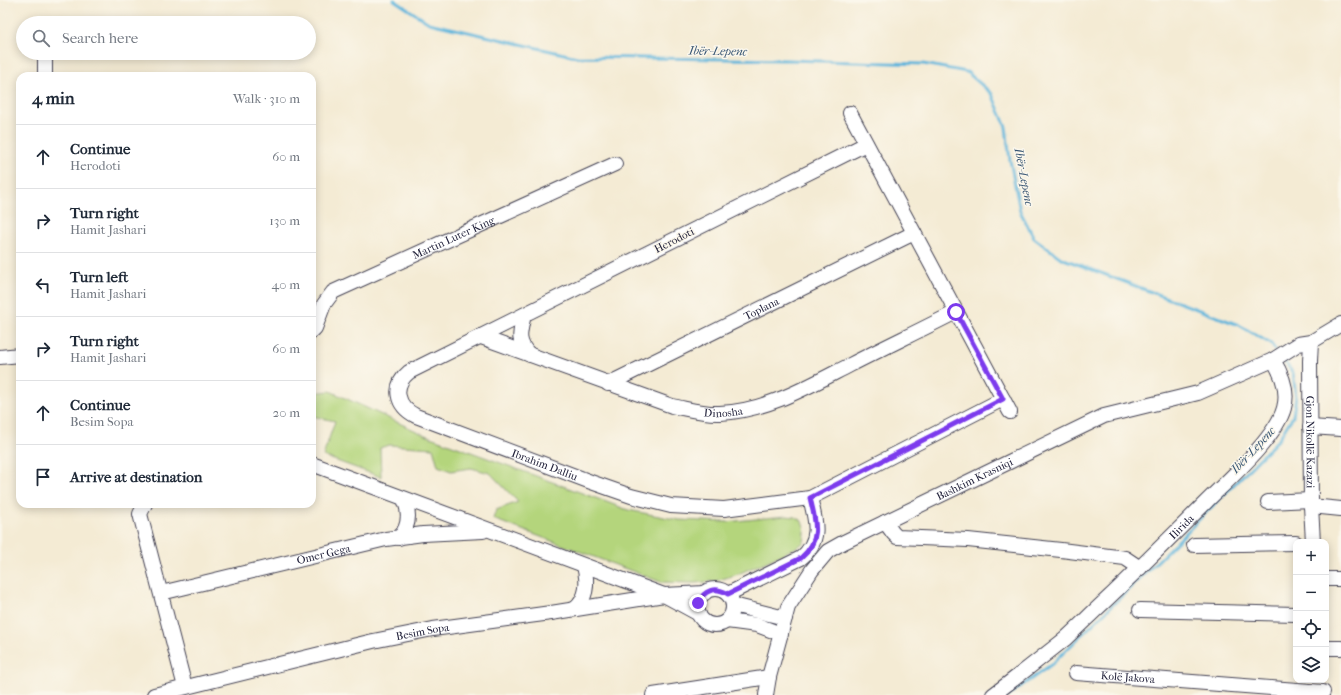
<!DOCTYPE html>
<html lang="en">
<head>
<meta charset="utf-8">
<style>
	:root { --surface:#fff; --page:#f2f2f3; --text:#1f2937; --muted:#747a83; --line:#e0e1e3 }
	body { margin:0; font-family:"IM FELL French Canon",serif; background:var(--page); color:var(--text) }
	.controls { position:absolute; right:12px; bottom:12px; display:grid; overflow:hidden; border-radius:8px; box-shadow:0 2px 10px #0003 }
	.controls button { width:36px; height:36px; display:grid; place-items:center; padding:0; border:0; border-bottom:1px solid var(--line); background:var(--surface); color:var(--text); font:20px sans-serif }
	.stop { position:absolute; width:12px; height:12px; margin:-9px; border:3px solid #7c3aed; border-radius:50%; background:#fff }
	.stop.end { background:#7c3aed; border-color:#fff; box-shadow:0 1px 4px #0008 }
	.list { margin:0; padding:0; list-style:none }
	h2 { display:flex; justify-content:space-between; align-items:center; height:52px; margin:0; padding:0 16px; font-size:17px }
	h2 small { font-size:13px; font-weight:400; color:var(--muted) }
	.list li { display:grid; grid-template-columns:26px 1fr auto; gap:12px; align-items:center; box-sizing:border-box; height:64px; padding:0 16px; border-top:1px solid var(--line) }
	.list b { display:block; font-size:15px; white-space:nowrap }
	.list p { margin:0; font-size:13px; white-space:nowrap; color:var(--muted) }
	.list em { font-size:13px; font-style:normal; color:var(--muted) }
	.icon { flex:none; width:22px; height:22px; fill:none; stroke:currentColor; stroke-width:2; stroke-linecap:round; stroke-linejoin:round }
	.map { position:relative; flex:none; width:1341px; height:695px; overflow:hidden }
	.search { position:absolute; background:var(--surface); box-shadow:0 2px 10px #0003; left:16px; top:16px; width:300px; height:44px; display:flex; align-items:center; gap:10px; box-sizing:border-box; padding:0 14px; border-radius:22px; color:var(--muted); font-size:15px }
	.panel { position:absolute; background:var(--surface); box-shadow:0 2px 10px #0003; left:16px; top:72px; width:300px; height:436px; border-radius:12px }
	.map>svg:first-child { display:block }
</style>
</head>
<body>
<div class="map">
<svg width="1341" height="695" viewBox="0 0 1341 695">
	<rect width="100%" height="100%" fill="#fbf7ec"/>
	<filter id="ink" filterUnits="userSpaceOnUse"><feTurbulence type="fractalNoise" baseFrequency=".025" numOctaves="2"/><feDisplacementMap in="SourceGraphic" scale="8" xChannelSelector="R" yChannelSelector="G"/><feConvolveMatrix kernelMatrix="1 2 1 2 8 2 1 2 1" color-interpolation-filters="sRGB"/></filter>
	<filter id="wash" filterUnits="userSpaceOnUse"><feTurbulence type="fractalNoise" baseFrequency=".012" numOctaves="4" result="noise"/><feDisplacementMap in="SourceGraphic" scale="16" xChannelSelector="R" yChannelSelector="G"/><feGaussianBlur stdDeviation="0.9" result="paint"/><feColorMatrix in="noise" values="0 0 0 0 0 0 0 0 0 0 0 0 0 0 0 0 0 1.4 0 .05"/><feComposite in="paint" operator="in"/></filter>
	<g filter="url(#wash)">
		<rect width="100%" height="100%" fill="#f4ebd4"/>
		<path fill="#b4d57c" stroke="#6b7c5c" d="M330,391l95,44 203,75 51,10 47,2 60,-6 9,1 6,3 3,6 1,8 -1,8 -5,4 -29,14 -32,14 -22,7 -22,2 -33,-1 -168,-63 3,-9 22,-8 -28,-29 -19,-5 -20,3 -13,-5 -5,-18 -44,-3 -9,3 1,29 -58,-21 12,-35 -23,-5v-23z"/>
		<g fill="none" stroke-linecap="round" stroke-linejoin="round">
			<path stroke="#5eb5db" stroke-width="3" d="M394,0l35,23 148,34 211,3 135,4 44,8 25,22 14,33 4,33 10,51 14,27 27,20 178,67 32,19 6,8
				M1009,695l43,-31 116,-113 110,-111 15,-24 3,-19 -3,-24 -11,-15"/>
		</g>
	</g>
	<g filter="url(#ink)">
		<g fill="none" stroke-linecap="round" stroke-linejoin="round">
			<g stroke="#424052" stroke-width="16">
				<g id="minor">
					<path d="M45,53v23"/>
					<path d="M850,113l160,299"/>
					<path id="s1" d="M866,144l-457,228c-17,14 -13,34 7,44l175,66 40,14 40,10 53,3 86,-11 193,-99"/>
					<path d="M524,315c-4,17 -8,27 6,40"/>
					<path id="s2" d="M312,331l3,-3 9,-24 9,-12 282,-128"/>
					<path id="s3" d="M481,337l191,69c16,3 32,8 48,7 47,-2 89,-27 130,-48 35,-18 71,-35 106,-53"/>
					<path id="s4" d="M1311,342l-1,19 1,145 2,36"/>
					<path d="M0,357l20,-2"/>
					<path id="s5" d="M608,384l306,-151"/>
					<path d="M1310,427l31,2"/>
					<path d="M312,464l352,131 35,19"/>
					<path d="M1268,502l43,-2"/>
					<path d="M145,504l-5,10 45,173"/>
					<path d="M1311,506l30,3"/>
					<path d="M885,522l8,11 4,4 71,3 93,10 64,8 15,10"/>
					<path d="M399,538c11,-12 11,-25 5,-39"/>
					<path d="M1194,545l102,-2"/>
					<path d="M1326,579h15"/>
					<circle cx="715" cy="607" r="18"/>
					<path id="s6" d="M161,593l225,-54 37,-5 60,-3"/>
					<path d="M728,594l73,-36c21,-18 15,-37 9,-60"/>
					<path d="M733,605l52,13"/>
					<path d="M575,609c13,-12 13,-27 9,-43"/>
					<path d="M1140,610l156,4"/>
					<path d="M727,621l30,4 24,9"/>
					<path d="M1326,648h15"/>
					<path id="s7" d="M1076,673l247,19"/>
					<path id="s8" d="M154,695l219,-54 60,-12 118,-16 113,-18 41,-2"/>
					<path d="M653,695l116,-18"/>
					<path id="s9" d="M766,695l3,-18 19,-70 24,-37 16,-19 16,-9 260,-126 94,-23 75,-33 25,-16 13,-2 30,-18"/>
					<path id="s10" d="M993,695c24,-18 48,-37 72,-56 13,-12 26,-25 39,-37 35,-33 68,-66 102,-100 22,-22 70,-64 78,-94 5,-18 -2,-34 -11,-48"/>
				</g>
			</g>
			<use href="#minor" stroke="#fff" stroke-width="14"/>
		</g>
	</g>
	<g fill="none" stroke-linecap="round" stroke-linejoin="round" filter="url(#ink)">
		<path stroke="#7c3aed" stroke-width="5" d="M698,603c6,-13 17,-17 30,-9l73,-36c21,-18 15,-36 9,-60l193,-99 -47,-87"/>
	</g>
	<g text-anchor="middle" stroke-width="3" stroke-linejoin="round" paint-order="stroke">
		<g font-size="11" fill="#22223b" stroke="#fbf7ec">
			<text dy="4" stroke="none"><textPath href="#s2" startOffset="177">Martin Luter King</textPath></text>
			<text transform="translate(674 240) rotate(-27)" y="4">Herodoti</text>
			<text dy="4" stroke="none"><textPath href="#s5" startOffset="171">Toplana</textPath></text>
			<text dy="4" stroke="none"><textPath href="#s3" startOffset="255">Dinosha</textPath></text>
			<text dy="4" stroke="none"><textPath href="#s4" startOffset="100">Gjon Nikollë Kazazi</textPath></text>
			<text dy="4" stroke="none"><textPath href="#s1" startOffset="703">Ibrahim Dalliu</textPath></text>
			<text dy="4" stroke="none"><textPath href="#s9" startOffset="323">Bashkim Krasniqi</textPath></text>
			<text dy="4" stroke="none"><textPath href="#s10" startOffset="253">Ilirida</textPath></text>
			<text dy="4" stroke="none"><textPath href="#s6" startOffset="167">Omer Gega</textPath></text>
			<text dy="4" stroke="none"><textPath href="#s8" startOffset="276">Besim Sopa</textPath></text>
			<text dy="4" stroke="none"><textPath href="#s7" startOffset="52">Kolë Jakova</textPath></text>
		</g>
		<g font-size="12" font-style="italic" fill="#375573" stroke="#fbf7ec">
			<text transform="translate(718 51) rotate(1)" y="4">Ibër-Lepenc</text>
			<text transform="translate(1024 177) rotate(79)" y="4">Ibër-Lepenc</text>
			<text transform="translate(1253 450) rotate(-47)" y="4">Ibër-Lepenc</text>
		</g>
	</g>
</svg>
<div class="controls">
<button>+</button>
<button>−</button>
<button><svg class="icon" aria-label="locate" viewBox="0 0 24 24"><circle cx="12" cy="12" r="6"/><path d="M12 2v4M12 18v4M2 12h4M18 12h4"/></svg></button>
<button><svg class="icon" aria-label="layers" viewBox="0 0 24 24"><path d="M12 4l9 5-9 5-9-5zM3 14l9 5 9-5"/></svg></button>
</div>
<div class="stop" style="left:956px;top:312px"></div>
<div class="stop end" style="left:698px;top:603px"></div>
<div class="search"><svg class="icon" aria-label="search" viewBox="0 0 24 24"><circle cx="10" cy="10" r="6"/><path d="M15 15l6 6"/></svg>Search here</div>
<section class="panel">
<h2>4 min<small>Walk · 310 m</small></h2>
<ul class="list">
<li><svg class="icon" aria-label="ahead" viewBox="0 0 24 24"><path d="M12 20V5M6 11l6-6 6 6"/></svg><div><b>Continue</b><p>Herodoti</p></div><em>60 m</em></li>
<li><svg class="icon" aria-label="right" viewBox="0 0 24 24"><path d="M7 20v-9h11M14 6l5 5-5 5"/></svg><div><b>Turn right</b><p>Hamit Jashari</p></div><em>130 m</em></li>
<li><svg class="icon" aria-label="left" viewBox="0 0 24 24"><path d="M17 20v-9H6M10 6l-5 5 5 5"/></svg><div><b>Turn left</b><p>Hamit Jashari</p></div><em>40 m</em></li>
<li><svg class="icon" aria-label="right" viewBox="0 0 24 24"><path d="M7 20v-9h11M14 6l5 5-5 5"/></svg><div><b>Turn right</b><p>Hamit Jashari</p></div><em>60 m</em></li>
<li><svg class="icon" aria-label="ahead" viewBox="0 0 24 24"><path d="M12 20V5M6 11l6-6 6 6"/></svg><div><b>Continue</b><p>Besim Sopa</p></div><em>20 m</em></li>
<li><svg class="icon" aria-label="arrive" viewBox="0 0 24 24"><path d="M6 21V4h12l-3 4 3 4H6"/></svg><div><b>Arrive at destination</b></div></li>
</ul>
</section>
</div>
</body>
</html>
